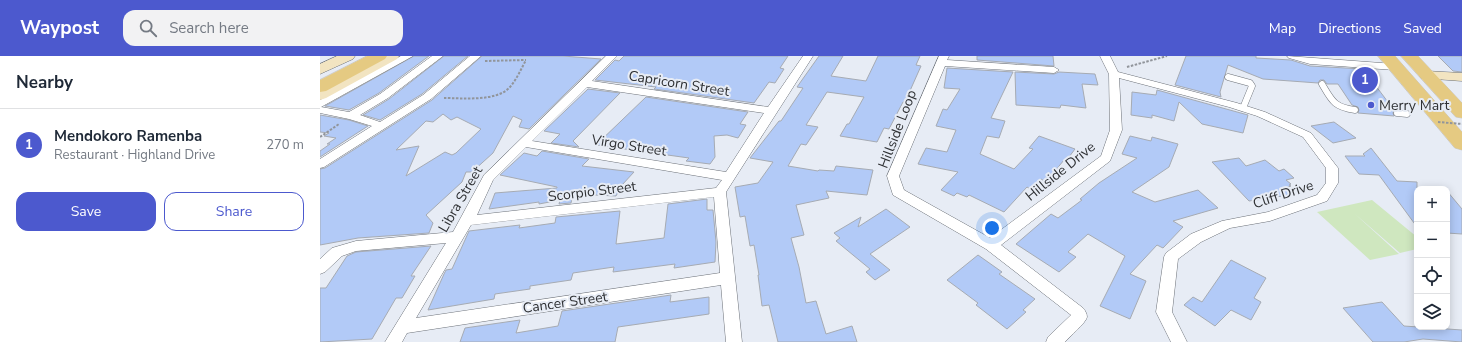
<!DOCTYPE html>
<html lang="en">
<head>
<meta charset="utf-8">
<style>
	:root { --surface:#fff; --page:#f2f2f3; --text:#1f2937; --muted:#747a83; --line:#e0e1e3; --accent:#4c59ce }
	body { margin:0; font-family:"Nunito Sans",sans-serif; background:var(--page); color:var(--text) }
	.controls { position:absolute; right:12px; bottom:12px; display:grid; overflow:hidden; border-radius:8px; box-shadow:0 2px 10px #0003 }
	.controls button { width:36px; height:36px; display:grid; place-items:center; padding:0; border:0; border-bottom:1px solid var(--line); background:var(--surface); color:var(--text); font:20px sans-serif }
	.you { position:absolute; left:672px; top:172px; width:14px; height:14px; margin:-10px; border:3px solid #fff; border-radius:50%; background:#1a73e8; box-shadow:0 0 0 6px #1a73e833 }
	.badge { display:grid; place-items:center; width:26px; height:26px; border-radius:50%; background:var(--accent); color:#fff; font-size:13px; font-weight:700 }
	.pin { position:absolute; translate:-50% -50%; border:2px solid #fff; box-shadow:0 1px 4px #0006 }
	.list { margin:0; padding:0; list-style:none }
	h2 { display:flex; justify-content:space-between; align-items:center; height:52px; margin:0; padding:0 16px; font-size:17px }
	h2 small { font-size:13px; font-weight:400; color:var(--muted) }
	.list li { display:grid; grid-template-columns:26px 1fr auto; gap:12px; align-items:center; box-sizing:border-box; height:72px; padding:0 16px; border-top:1px solid var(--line) }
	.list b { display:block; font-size:15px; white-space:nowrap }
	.list p { margin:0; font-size:13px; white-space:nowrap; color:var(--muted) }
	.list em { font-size:13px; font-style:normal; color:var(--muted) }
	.actions { display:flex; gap:8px; padding:12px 16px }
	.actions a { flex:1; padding:9px 0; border:1px solid var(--accent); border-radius:12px; text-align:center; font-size:14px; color:var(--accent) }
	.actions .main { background:var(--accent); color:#fff }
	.icon { flex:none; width:22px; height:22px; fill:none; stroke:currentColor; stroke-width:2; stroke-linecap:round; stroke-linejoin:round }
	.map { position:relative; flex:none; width:1142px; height:286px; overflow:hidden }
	header { display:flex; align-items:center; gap:24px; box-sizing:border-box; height:56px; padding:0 20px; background:var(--accent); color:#fff }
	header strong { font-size:19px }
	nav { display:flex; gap:22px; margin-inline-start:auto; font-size:14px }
	.search { width:280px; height:36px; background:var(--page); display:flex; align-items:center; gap:10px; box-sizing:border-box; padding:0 14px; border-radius:12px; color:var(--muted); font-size:15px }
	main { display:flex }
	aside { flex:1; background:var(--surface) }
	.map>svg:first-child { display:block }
</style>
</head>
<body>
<header>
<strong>Waypost</strong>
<div class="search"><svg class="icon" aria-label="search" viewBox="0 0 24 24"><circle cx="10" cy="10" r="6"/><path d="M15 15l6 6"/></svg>Search here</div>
<nav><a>Map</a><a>Directions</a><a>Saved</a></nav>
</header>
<main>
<aside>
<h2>Nearby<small></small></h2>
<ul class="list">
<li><span class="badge">1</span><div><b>Mendokoro Ramenba</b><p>Restaurant · Highland Drive</p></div><em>270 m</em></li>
</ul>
<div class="actions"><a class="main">Save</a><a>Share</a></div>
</aside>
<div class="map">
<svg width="1142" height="286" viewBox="0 0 1142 286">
	<rect width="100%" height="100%" fill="#e7ecf5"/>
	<path fill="#cfe7bf" d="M1052,144l45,37v12l-17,4 -45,-39 44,40 -29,6 -53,-48z"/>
	<path fill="#b2caf7" stroke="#a6abb3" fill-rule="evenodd" d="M94,0h15l-50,37 -30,17 -24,-4z
		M124,0h24l-46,38 -42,26 -17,-5 26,-16z
		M162,0h81l38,3 -72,70 -10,-2 3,-7 -9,-4 -20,37 -21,19h-6l-4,10 -36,33 7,8 -4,10 -71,5 -38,7v-76l5,-1 107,-68zM123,58l8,6 6,-3 24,12 -25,24 -4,2 -7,-3 -39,24 13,-30 -23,4 30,-29 7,1z
		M304,0h164l-8,12 4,1 -9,14 -6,-1 -15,21 -100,-14 2,-2 -61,-7 20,-20 4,1z
		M499,0h24l-12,20 35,5 12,-25h42l-4,9 5,1 -16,36h-2l-14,27 -5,-1 -7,14 -37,-6 7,-12h2l15,-27 -37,-5 -21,33 12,2 -12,18 -5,-1 -13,22 30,5 1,-1 15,1 2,-5 37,4 -6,25 -41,-4 3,7 -33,7 8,30 -13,3 8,29 7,36 10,-2 10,33 26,-8 5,16h-79l-9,-37 -7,1 -4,-31h1l-5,-30 -4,1 -5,-30 -5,1 -5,-30 23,-4 15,-21 -23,-4 29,-37h2l22,-33 -6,-1z
		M657,0h76l1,10 -77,-6z
		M866,0h70v2l35,2 19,6 53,3 31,41 -1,3 1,3 -36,-3 1,-3 -1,-3 -6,-2 -14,-21h-11l-3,-4h-4l-2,3 -55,-4 -35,-14 -8,27 1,5 -46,-12z
		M1118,0h24v16l-9,-1z
		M627,12l66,4 -22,46 14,3 -6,17 -12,-2 -7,18 34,15 19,-20 -4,-1 10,-12 36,13 -9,12 -2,-1 -18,22 -5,-3 -9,11 -5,-3 -23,25 -35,-17 -2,2 -10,-4 -3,3 -13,-6 17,-18 -40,-8 8,-16 21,4 9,-22 -20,-4 7,-17 4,1 13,-21 -16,-1z
		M695,16l39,2 5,-2 36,2 3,11 -16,-1 4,24 -25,-3 -1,3 -44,-3z
		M268,33l32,4 -47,48 6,6 -28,-4 9,-9 -16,-3z
		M837,34l91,25 -5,18 -41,-9 -23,-22 -5,19 -22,-6v3l-21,-3 1,-23 24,3z
		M326,41l102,15 -8,12 6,1 -8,13 -11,-3 -13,1 1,21 -5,7 -24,-3 3,-3 -93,-13z
		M0,59l29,5 19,6 -48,31v-6l10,-7h-3l9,-6 -12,-2 5,-3 -9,-1z
		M1014,66l22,16 -23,5 -22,-17z
		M810,80l21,5 1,-4 26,7 -9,23 -37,25 23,10 43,-12 20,18 -45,13 10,6 -20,21 -6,-3 -27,29 16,7 -16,38 -30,-13 25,-50 -37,-22 -20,18 8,5 -17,15 -43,-28 35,-30 7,4 24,-18 -2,-1 19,-16 38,-25 -15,-4z
		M1051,92l26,33 20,1v45l-38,-52 -20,-1 -14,-18h20l-2,-2z
		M222,95l47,8 -7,7 52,6 -12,13 -6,11 -43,-2 -2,9 -12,1 1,-4 -21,4v-2l-50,7 6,-16 62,-5v-1l-57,-12 24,-22 13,3z
		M919,102l7,8 19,-6 14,11 5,-2 10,9 -8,2 5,4 -2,1 2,1 -3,1 8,7 -47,7 -37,-39z
		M1127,135l15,18v25l-15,-1z
		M387,143v11h6l3,32 -1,20 -41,6 1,-4 -62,8 1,-5 -41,6 -2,7 -41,6v3l-35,5 -1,5 -66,11 16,-36 2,-4 6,-1 17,-38 51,-6 -1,3 36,-5 1,-6 64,-6 -4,33 48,-6 4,-34z
		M566,153l24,18 -40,27 20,16 -15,10 -9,-8 4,-3 -34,-28 4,-3 -6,-5 27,-16 -3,10z
		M111,190l-20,30h4l-13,22h-6l-24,41 -52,3v-54h6l21,-32 9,-4z
		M658,199l24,17 -3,2 36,25 -12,11 3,2 -19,17 -31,-24 2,-2 -31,-23z
		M911,204l35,18 -12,20 7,4 -10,18 -20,-10 -16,16 -31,-21 9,-8 9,5z
		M351,239l-1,7 39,-5v17l-91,13 -3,15h-155l5,-14 55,-8 -4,13 42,-7 4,-15z
		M1062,246l22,24 58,4v12l-39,-3 -19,3h-31l-30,-34z"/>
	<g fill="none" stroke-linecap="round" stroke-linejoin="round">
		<g stroke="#6c7178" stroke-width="7">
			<path id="lane" d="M908,21l22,6 2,3 -9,22
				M1002,28c10,17 12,23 33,26
				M1077,57l10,1"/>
		</g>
		<g stroke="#6c7178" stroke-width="1">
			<path id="street" d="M81,0h12l-92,51 28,5 31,-18 52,-38h11l-55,42 -28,17 20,7 43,-27 47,-39h11l-50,43 -107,68 -4,1v-9l52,-33 -23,-7 -29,-6v-13z
				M286,0h11l-25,25 176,26 35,-51h10l-87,136 16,150h-16l-5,-57 -314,48 -5,9h-17l61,-99 -90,8 -14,5 -17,16 -5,2v-15l12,-11 24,-7 97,-9 31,-57zM267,31l177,26 -38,59 -194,-31zM206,91l196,33 -6,8 -239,27 16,-35zM394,141l6,76 -304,45 55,-93z
				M619,0h10l-2,4 107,7 5,3 -5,3 -109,-7 -46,110 5,14 86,48 111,-82 9,-26 -1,-56 -9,-18h10l8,16 119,31 28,9 46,21 27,35v15l-11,18 -57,20 -40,7 -29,14 -23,17 -6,53 15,30h-16l-15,-30 8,-55 2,-4 25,-19 31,-13 46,-9 49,-17 9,-12v-15l-23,-31 -46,-21 -28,-9 -110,-29 3,52 -12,31 -109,84 82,63c2,2 4,6 4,9 -1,6 -18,20 -22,25h-19l2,-5 23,-22 -85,-66 -93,-54 -6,-19z
				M967,0l108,8 5,3 -5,3 -85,-6 -21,-6z"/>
		</g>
		<g stroke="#6c7178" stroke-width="1">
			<path id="secondary" d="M17,0h18l-2,3 -33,15v-10z
				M61,0h18l-2,3 -71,39 -6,2v-11z
				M1106,15l36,2v8l-41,-3 -2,-3 2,-3z"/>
		</g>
		<g stroke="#c9c9ca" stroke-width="1">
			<path id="primary" d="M47,0h20l-2,3 -59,32 -6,1v-12z
				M1058,0h17l67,76v18l-7,-2z
				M1081,0h17l44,47v15l-6,-1z"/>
		</g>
		<path stroke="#91959b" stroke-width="2" stroke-dasharray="2.5 1.5" stroke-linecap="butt" d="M165,5l41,-1
			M807,11l40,-11
			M124,42c18,0 53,4 66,-11 7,-8 11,-18 16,-27
			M0,81l19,-13"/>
		<use href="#lane" stroke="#fff" stroke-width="6"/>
		<use href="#street" fill="#fff" fill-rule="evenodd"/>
		<use href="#secondary" fill="#f2e4c1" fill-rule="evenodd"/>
		<use href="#primary" fill="#e5ca82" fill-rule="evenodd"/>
		<path stroke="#91959b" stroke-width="2" stroke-dasharray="2.5 1.5" stroke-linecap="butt" d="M1118,66l24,2"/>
	</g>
	<circle fill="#4c59ce" stroke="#e7ecf5" stroke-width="1.5" cx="1051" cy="49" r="4"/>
	<g text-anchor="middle" stroke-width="4" stroke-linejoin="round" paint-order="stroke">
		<g font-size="14" fill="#2f3134" stroke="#e7ecf5">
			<text transform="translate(359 27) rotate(9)" y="5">Capricorn Street</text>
			<text transform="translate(577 73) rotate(-69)" y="5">Hillside Loop</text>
			<text transform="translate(309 89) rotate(9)" y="5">Virgo Street</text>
			<text transform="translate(740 115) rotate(-39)" y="5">Hillside Drive</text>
			<text transform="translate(272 135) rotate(-7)" y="5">Scorpio Street</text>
			<text transform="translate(963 138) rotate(-18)" y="5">Cliff Drive</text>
			<text transform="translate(140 143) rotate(-60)" y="5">Libra Street</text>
			<text transform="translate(245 246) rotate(-8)" y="5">Cancer Street</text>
		</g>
		<g font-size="14" fill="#2f3134" stroke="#e7ecf5" text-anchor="start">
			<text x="1059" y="54">Merry Mart</text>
		</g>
	</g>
</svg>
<div class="controls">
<button>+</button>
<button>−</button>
<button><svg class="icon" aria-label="locate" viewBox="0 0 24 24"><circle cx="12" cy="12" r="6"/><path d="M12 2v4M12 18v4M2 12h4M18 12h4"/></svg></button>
<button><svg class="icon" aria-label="layers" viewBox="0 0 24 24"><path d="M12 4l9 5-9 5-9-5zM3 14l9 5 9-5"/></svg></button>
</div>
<div class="you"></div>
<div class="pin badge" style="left:1045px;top:24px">1</div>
</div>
</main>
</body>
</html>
